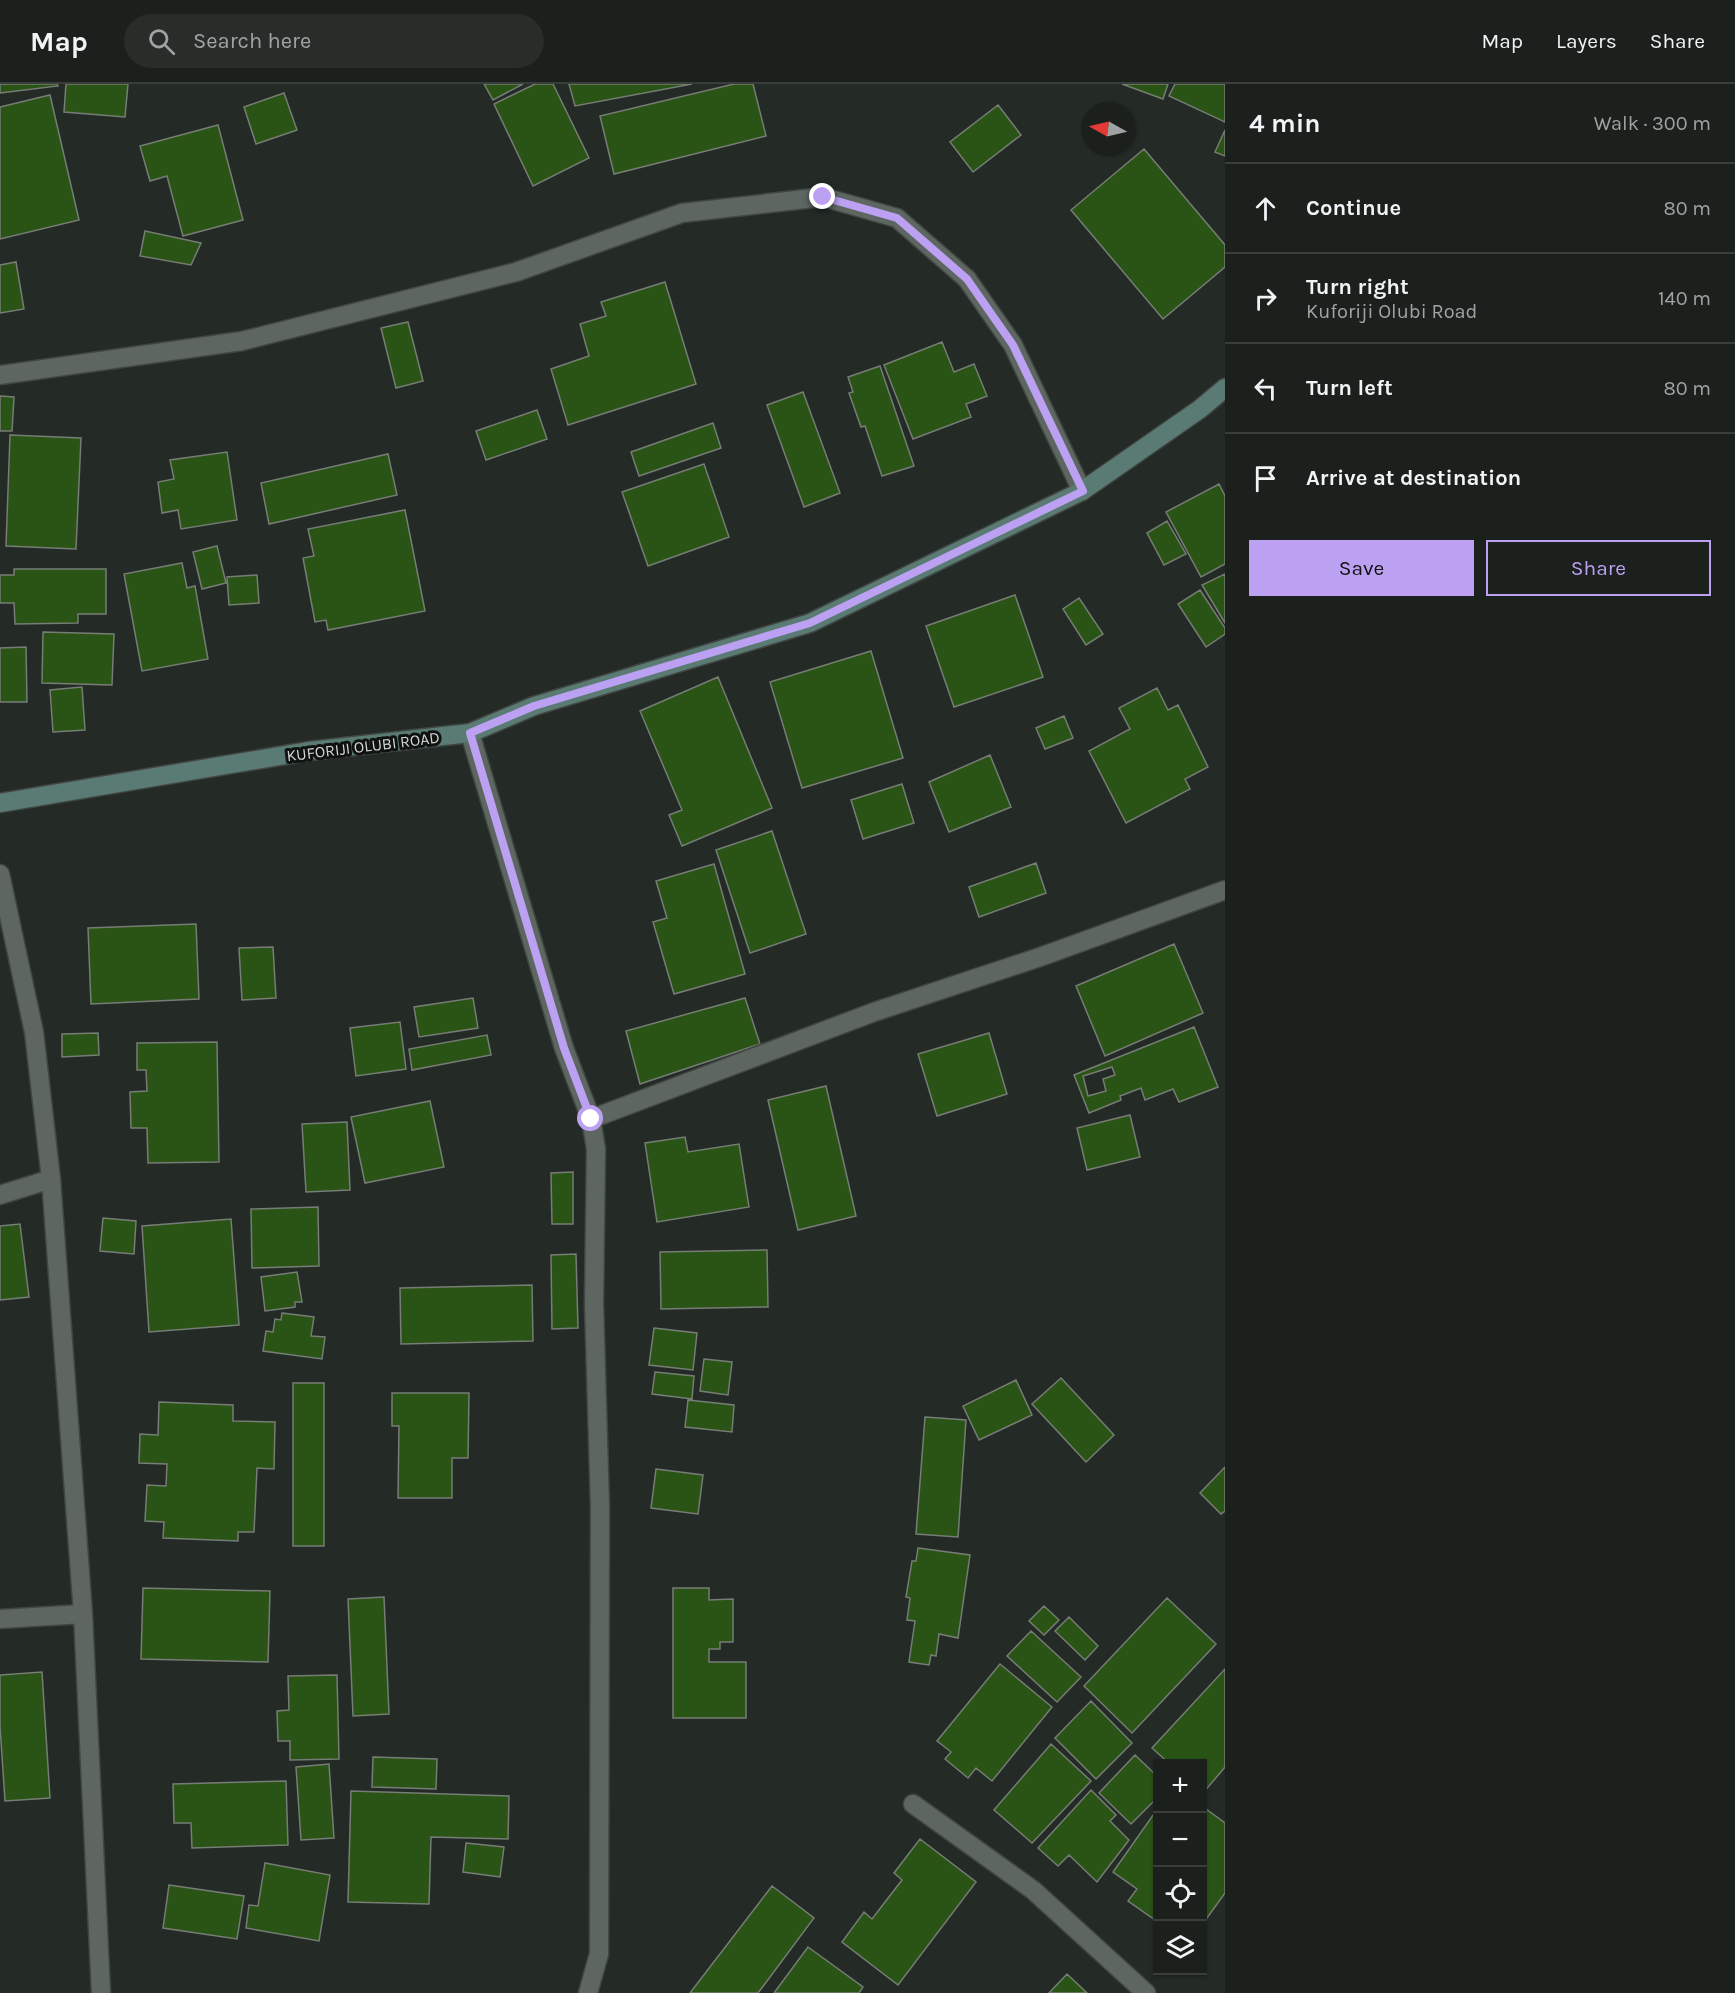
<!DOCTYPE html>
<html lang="en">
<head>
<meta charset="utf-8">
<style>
	:root { --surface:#1b201d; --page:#282d2a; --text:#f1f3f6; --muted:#a0a3a4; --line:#393e3b; --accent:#bca0f2 }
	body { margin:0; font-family:Karla,sans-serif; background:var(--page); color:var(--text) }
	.controls { position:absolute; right:18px; bottom:18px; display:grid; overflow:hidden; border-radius:0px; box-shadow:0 2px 4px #0004 }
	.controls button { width:54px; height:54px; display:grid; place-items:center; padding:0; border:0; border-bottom:2px solid var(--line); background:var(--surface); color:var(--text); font:30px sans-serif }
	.compass { position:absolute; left:1081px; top:18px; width:54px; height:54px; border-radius:50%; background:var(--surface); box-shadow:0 2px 4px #0004; rotate:278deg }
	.stop { position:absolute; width:18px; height:18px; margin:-14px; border:4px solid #bca0f2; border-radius:50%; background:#fff }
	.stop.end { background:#bca0f2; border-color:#fff; box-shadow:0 2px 6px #0008 }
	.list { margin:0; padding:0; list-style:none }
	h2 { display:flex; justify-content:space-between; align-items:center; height:78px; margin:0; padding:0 24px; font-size:26px }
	h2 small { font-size:20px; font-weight:400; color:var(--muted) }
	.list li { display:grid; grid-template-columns:39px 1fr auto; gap:18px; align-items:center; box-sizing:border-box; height:90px; padding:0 24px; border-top:2px solid var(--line) }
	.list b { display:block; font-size:22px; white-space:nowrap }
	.list p { margin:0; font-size:20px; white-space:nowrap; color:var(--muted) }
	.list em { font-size:20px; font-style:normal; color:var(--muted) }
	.actions { display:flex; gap:12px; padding:18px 24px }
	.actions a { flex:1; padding:14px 0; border:2px solid var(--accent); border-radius:0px; text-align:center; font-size:21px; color:var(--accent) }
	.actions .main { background:var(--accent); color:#111 }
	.icon { flex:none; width:33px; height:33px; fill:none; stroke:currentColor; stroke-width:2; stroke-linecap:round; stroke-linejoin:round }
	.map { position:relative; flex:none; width:1225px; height:1909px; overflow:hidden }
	header { display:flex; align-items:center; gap:36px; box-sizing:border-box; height:84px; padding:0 30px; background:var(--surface); border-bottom:2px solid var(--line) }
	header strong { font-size:28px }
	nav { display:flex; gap:33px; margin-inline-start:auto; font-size:21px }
	.search { width:420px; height:54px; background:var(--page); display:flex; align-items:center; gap:15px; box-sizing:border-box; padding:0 21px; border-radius:33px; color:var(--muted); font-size:22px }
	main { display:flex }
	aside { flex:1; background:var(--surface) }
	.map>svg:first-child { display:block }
</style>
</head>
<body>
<header>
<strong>Map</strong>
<div class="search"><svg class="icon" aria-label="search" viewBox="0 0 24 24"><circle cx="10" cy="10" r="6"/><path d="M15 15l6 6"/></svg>Search here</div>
<nav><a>Map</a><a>Layers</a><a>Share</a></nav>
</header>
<main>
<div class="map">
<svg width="1225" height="1909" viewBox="0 0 1225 1909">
	<rect width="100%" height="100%" fill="#242b27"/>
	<path fill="#295416" stroke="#777c75" stroke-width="1.5" fill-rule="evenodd" d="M0,0h57l1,2 -58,7z
		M66,0h62l-3,33 -61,-5z
		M484,0h39l-30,16z
		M535,0h18l36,74 -56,28 -39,-82z
		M569,0h123l-117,22z
		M734,0h19l13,52 -152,38 -14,-58z
		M1122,0h46l-5,15z
		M1175,0h50v38l-56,-26z
		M284,9l13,37 -41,14 -12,-37z
		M50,11l29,125 -79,19v-132z
		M998,21l23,30 -48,37 -23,-30z
		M218,41l25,95 -60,16 -16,-60 -17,5 -10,-35z
		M1225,46v26l-10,-4z
		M1144,65l81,96v22l-62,52 -92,-109z
		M145,147l56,12 -10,22 -51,-9z
		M16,178l8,47 -24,4v-48z
		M665,198l31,102 -128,41 -17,-56 38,-13 -9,-32 26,-8 -5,-14z
		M408,238l15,59 -27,7 -15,-60z
		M942,258l12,30 20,-8 13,32 -21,8 5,13 -58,22 -29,-74z
		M880,282l34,100 -32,10 -17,-50 -4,1 -12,-34 4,-1 -5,-15z
		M803,308l37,101 -36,14 -37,-102z
		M0,312l14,1 -2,34h-12z
		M537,326l10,29 -61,21 -10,-29z
		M713,339l8,25 -82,28 -8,-24z
		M10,351l71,3 -5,111 -70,-3z
		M227,368l10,68 -56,9 -3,-19 -16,3 -4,-31 16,-3 -4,-19z
		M388,370l9,41 -128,29 -8,-41z
		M704,380l25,73 -81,29 -26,-74z
		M1219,400l6,12v68l-24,13 -35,-65z
		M405,426l20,101 -97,19 -2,-10 -11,2 -12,-64 11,-2 -6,-27z
		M1167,437l19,33 -22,11 -17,-32z
		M217,462l9,37 -24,6 -9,-37z
		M182,479l5,25 8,-2 13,73 -66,12 -18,-97z
		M14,485h92v45h-28v9l-63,1 -1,-21h-14v-28h14z
		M1225,490v49l-23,-38z
		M257,491l2,28 -30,2 -2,-28z
		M1200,506l25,38v6l-19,13 -28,-43z
		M1015,511l28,82 -89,30 -28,-81z
		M1079,514l24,36 -17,11 -23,-36z
		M43,548l71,2 -2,51 -70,-2z
		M26,563l1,55h-27v-54z
		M871,567l32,107 -101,30 -32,-106z
		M718,593l54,131 -90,38 -13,-31 13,-5 -42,-99z
		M82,603l3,43 -32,2 -3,-42z
		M1157,604l11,22 10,-5 30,62 -23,12 5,10 -64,34 -37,-72 41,-22 -11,-21z
		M1064,632l9,22 -28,11 -9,-21z
		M990,671l21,52 -62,25 -20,-50z
		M902,700l12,39 -51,16 -12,-39z
		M772,747l34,103 -56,19 -34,-103z
		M1036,779l10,30 -67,24 -10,-30z
		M714,780l31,110 -71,20 -21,-72 14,-4 -11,-37z
		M196,840l3,75 -108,5 -3,-76z
		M1174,860l29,69 -98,43 -29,-70z
		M273,863l3,51 -34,2 -3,-52z
		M473,914l5,30 -59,9 -5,-30z
		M745,914l15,46 -120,40 -14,-53z
		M400,938l6,47 -50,7 -6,-48z
		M1194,943l24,60 -39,15 -6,-13 -28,11 -4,-12 -21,8 1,4 -32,13 -15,-38zM1112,983l3,8 -12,4 3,12 -18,5 -5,-20z
		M98,949l1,22 -37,2v-23z
		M989,949l18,61 -70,22 -19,-62z
		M487,951l4,20 -79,15 -3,-21z
		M217,958l2,120 -71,1 -1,-35h-16l-1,-36 17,-1 -1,-21h-9v-27z
		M826,1002l30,130 -58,14 -30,-130z
		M430,1017l14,66 -79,16 -14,-66z
		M1130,1031l10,42 -53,13 -10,-42z
		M347,1038l3,68 -44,2 -4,-68z
		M685,1053l3,15 51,-8 10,63 -92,15 -12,-79z
		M573,1088v52h-21l-1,-51z
		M318,1123l1,59 -67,2 -1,-59z
		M103,1134l33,3 -2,33 -34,-3z
		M231,1135l8,106 -90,7 -7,-106z
		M20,1140l9,73 -29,3v-74z
		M767,1166l1,57 -107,2 -1,-57z
		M576,1170l2,74 -26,1 -1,-74z
		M297,1188l5,30h-7v5l-30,4 -4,-34z
		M532,1201l1,56 -132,3 -1,-56z
		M282,1229l32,4 -3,19 14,1 -3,22 -59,-8 3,-20 7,1 2,-13 6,1z
		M654,1244l43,5 -4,37 -44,-5z
		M704,1275l28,3 -4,33 -28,-4z
		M655,1288l39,4 -2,23 -40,-5z
		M1061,1294l53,57 -28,27 -54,-58z
		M1016,1296l16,35 -53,25 -16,-34z
		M293,1299h31v163h-31z
		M392,1309h77l-1,65h-16v40h-54l1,-72h-7z
		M688,1316l46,5 -2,27 -47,-5z
		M159,1318l74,3v16l42,1 -1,47 -17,-1 -3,64h-16v9l-75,-3 1,-16 -19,-1 2,-36 19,1 1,-22 -28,-1 1,-29 18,1z
		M925,1333l41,3 -8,117 -42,-3z
		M1225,1383v44l-4,3 -21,-21z
		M656,1385l47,6 -5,39 -47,-6z
		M918,1464l52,7 -12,83 -19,-4 -3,22 -5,-1 -2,10 -20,-3 6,-41 -8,-1 3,-22 -4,-1 6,-36h4z
		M143,1504l127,3 -2,71 -127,-3z
		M673,1504h36v12l24,-1v43h-13v7h-11v13h37v56h-73z
		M384,1513l5,117 -36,2 -5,-117z
		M1167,1514l49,46 -84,89 -48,-47z
		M1044,1522l15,14 -15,15 -15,-14z
		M1069,1533l29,29 -13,14 -30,-29z
		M1031,1547l50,46 -24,25 -50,-46z
		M1000,1580l52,43 -60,74 -16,-13 -8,10 -23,-19 6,-7 -14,-11z
		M1225,1585v98l-21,25 -2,-2v-26h-32l-18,-16z
		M42,1588l8,126 -45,3 -5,-75v-51z
		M337,1591l2,84 -49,1v-19h-12l-1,-30 12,-1 -1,-34z
		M1091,1617l41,42 -36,36 -41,-41z
		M1051,1660l40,37 -59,62 -38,-33z
		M1135,1671l23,22v20l-27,27 -32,-31z
		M373,1673l64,2 -1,30 -64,-2z
		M329,1680l5,74 -33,2 -5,-73z
		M286,1697l2,64 -96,3 -1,-25h-17l-1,-39z
		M1091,1706l25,25 -6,6 19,19 -32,42 -28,-27 -11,11 -20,-18z
		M351,1707l158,5 -1,43 -77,-2 -2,67 -81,-2z
		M1202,1722l23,17v70l-23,32z
		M1158,1724v114l-30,-21 9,-12 -24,-17z
		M920,1755l56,43 -78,103 -56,-43 22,-30 8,7 30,-39 -8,-7z
		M466,1759l38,4 -4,30 -37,-5z
		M265,1779l65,12 -11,66 -73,-13 3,-23 9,1z
		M169,1801l75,11 -7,43 -74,-11z
		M772,1802l42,32 -56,75h-68z
		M808,1863l55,40 -4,6h-85z
		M1067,1890l20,19h-38z"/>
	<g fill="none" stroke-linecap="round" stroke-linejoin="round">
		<g stroke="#414643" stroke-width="21">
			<path id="street" d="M0,291l242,-34 274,-69 166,-59 141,-16 74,21 70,61 46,66 69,146
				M470,649l94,315 27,71 5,30 -2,155 6,203 -1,447 -11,39
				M0,790l34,158 17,147 32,435 18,379
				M591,1035l283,-107 166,-55 185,-67
				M0,1111l51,-16
				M0,1535l83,-5
				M913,1720l120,86 113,103"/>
		</g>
		<g stroke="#414643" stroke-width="21">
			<path id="secondary" d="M0,719l309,-52 161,-18 64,-27 276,-83 272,-132 118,-82 25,-21"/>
		</g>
		<use href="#street" stroke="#5e6661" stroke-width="18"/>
		<use href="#secondary" stroke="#597b73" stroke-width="18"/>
	</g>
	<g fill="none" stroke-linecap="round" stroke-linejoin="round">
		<path stroke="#bca0f2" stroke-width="8" d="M591,1035l-27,-71 -94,-315 64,-27 276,-83 273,-132 -70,-146 -46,-66 -70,-61 -74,-21"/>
	</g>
	<g text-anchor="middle" stroke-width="6" stroke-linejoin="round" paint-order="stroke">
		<g font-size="16" fill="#d4d8d5" stroke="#0f1210">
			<text transform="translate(363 662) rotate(-7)" y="6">KUFORIJI OLUBI ROAD</text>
		</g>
	</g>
</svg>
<div class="controls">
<button>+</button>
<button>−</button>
<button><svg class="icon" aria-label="locate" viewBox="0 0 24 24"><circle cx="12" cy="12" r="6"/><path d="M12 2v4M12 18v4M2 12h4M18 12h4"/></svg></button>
<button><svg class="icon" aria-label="layers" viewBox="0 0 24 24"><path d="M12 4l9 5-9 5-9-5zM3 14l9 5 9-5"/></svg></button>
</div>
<svg class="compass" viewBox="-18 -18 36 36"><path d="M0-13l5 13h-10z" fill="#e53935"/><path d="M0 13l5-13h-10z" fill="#a0a3a4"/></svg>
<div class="stop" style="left:591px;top:1035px"></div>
<div class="stop end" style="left:823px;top:113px"></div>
</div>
<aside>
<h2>4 min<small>Walk · 300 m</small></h2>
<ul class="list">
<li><svg class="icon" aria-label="ahead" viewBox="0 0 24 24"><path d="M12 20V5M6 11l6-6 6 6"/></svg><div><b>Continue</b></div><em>80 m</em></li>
<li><svg class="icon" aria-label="right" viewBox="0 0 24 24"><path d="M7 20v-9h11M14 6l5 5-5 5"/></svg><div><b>Turn right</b><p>Kuforiji Olubi Road</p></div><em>140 m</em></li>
<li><svg class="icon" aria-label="left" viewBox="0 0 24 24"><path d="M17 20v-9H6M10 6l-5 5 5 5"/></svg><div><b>Turn left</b></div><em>80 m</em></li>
<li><svg class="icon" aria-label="arrive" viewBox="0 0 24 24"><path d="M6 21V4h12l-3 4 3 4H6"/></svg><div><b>Arrive at destination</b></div></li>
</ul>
<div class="actions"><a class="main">Save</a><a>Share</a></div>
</aside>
</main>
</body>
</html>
